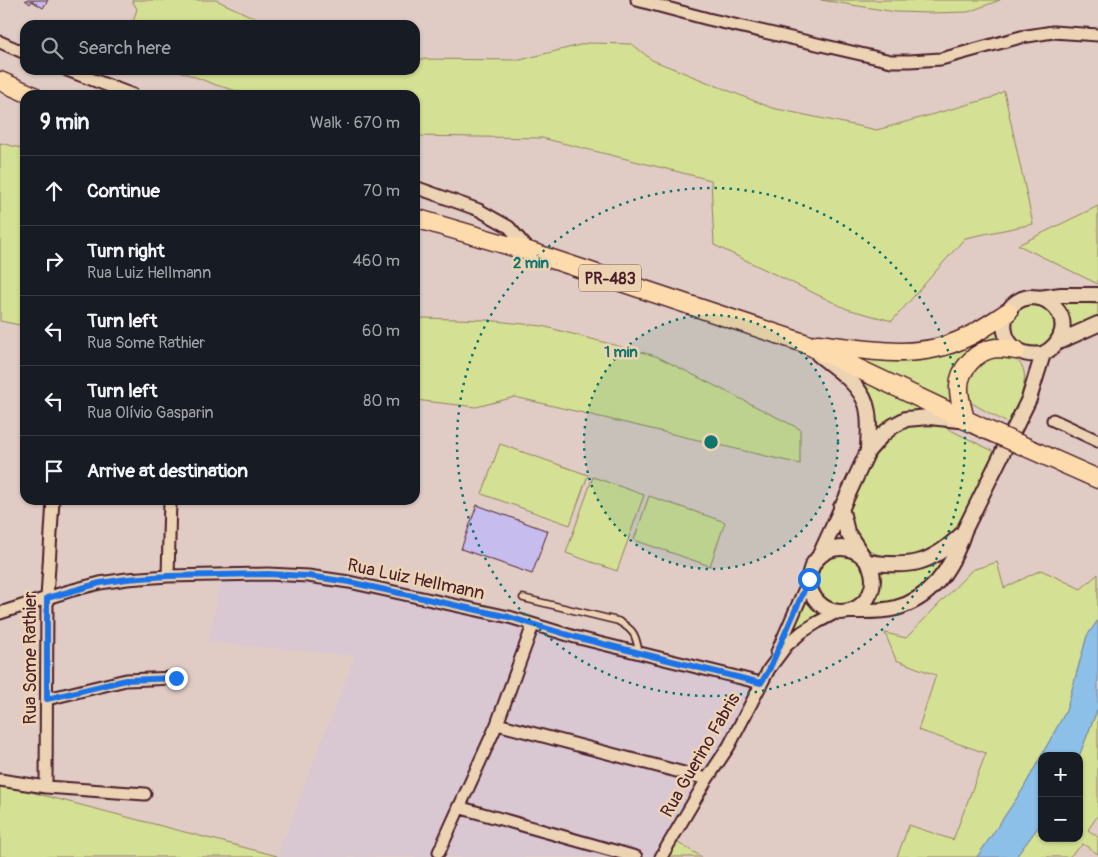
<!DOCTYPE html>
<html lang="en">
<head>
<meta charset="utf-8">
<style>
	:root { --surface:#171b24; --page:#242831; --text:#f1f3f6; --muted:#9ea1a6; --line:#363941 }
	body { margin:0; font-family:Pangolin,sans-serif; background:var(--page); color:var(--text) }
	.controls { position:absolute; right:15px; bottom:15px; display:grid; overflow:hidden; border-radius:10px; box-shadow:0 1px 4px #0004 }
	.controls button { width:45px; height:45px; display:grid; place-items:center; padding:0; border:0; border-bottom:1px solid var(--line); background:var(--surface); color:var(--text); font:25px sans-serif }
	.stop { position:absolute; width:15px; height:15px; margin:-11px; border:4px solid #1a73e8; border-radius:50%; background:#fff }
	.stop.end { background:#1a73e8; border-color:#fff; box-shadow:0 1px 5px #0008 }
	.list { margin:0; padding:0; list-style:none }
	h2 { display:flex; justify-content:space-between; align-items:center; height:65px; margin:0; padding:0 20px; font-size:21px }
	h2 small { font-size:16px; font-weight:400; color:var(--muted) }
	.list li { display:grid; grid-template-columns:32px 1fr auto; gap:15px; align-items:center; box-sizing:border-box; height:70px; padding:0 20px; border-top:1px solid var(--line) }
	.list b { display:block; font-size:19px; white-space:nowrap }
	.list p { margin:0; font-size:16px; white-space:nowrap; color:var(--muted) }
	.list em { font-size:16px; font-style:normal; color:var(--muted) }
	.icon { flex:none; width:28px; height:28px; fill:none; stroke:currentColor; stroke-width:2; stroke-linecap:round; stroke-linejoin:round }
	.map { position:relative; flex:none; width:1098px; height:857px; overflow:hidden }
	.search { position:absolute; background:var(--surface); box-shadow:0 1px 4px #0004; left:20px; top:20px; width:400px; height:55px; display:flex; align-items:center; gap:12px; box-sizing:border-box; padding:0 18px; border-radius:15px; color:var(--muted); font-size:19px }
	.panel { position:absolute; background:var(--surface); box-shadow:0 1px 4px #0004; left:20px; top:90px; width:400px; height:415px; border-radius:15px }
	.map>svg:first-child { display:block }
</style>
</head>
<body>
<div class="map">
<svg width="1098" height="857" viewBox="0 0 1098 857">
	<rect width="100%" height="100%" fill="#e1ccc5"/>
	<filter id="ink" filterUnits="userSpaceOnUse"><feTurbulence type="fractalNoise" baseFrequency=".02" numOctaves="2"/><feDisplacementMap in="SourceGraphic" scale="10" xChannelSelector="R" yChannelSelector="G"/><feConvolveMatrix kernelMatrix="1 2 1 2 8 2 1 2 1" color-interpolation-filters="sRGB"/></filter>
	<g filter="url(#ink)">
		<path fill="#d9c7d1" d="M267,568h41l34,5 50,11 121,28 245,67 -49,102 -46,76h-386l78,-201 -146,-14 14,-72z"/>
		<path fill="#d4e093" stroke="#8f805f" d="M132,0h84l54,25h-138l5,-16z
			M821,0h179l-32,12 -37,1 -35,-1z
			M588,43l44,1 20,16 120,48 105,22 114,-32 13,-7 29,133 -68,14 -73,83 -45,-12 -133,-64 -3,-65 -169,-42 -127,-2v-41h-165l-34,-10 -39,-15h238v-11l105,1z
			M0,143l25,6v177l-25,-5z
			M1098,206v78l-80,-39z
			M1059,302l39,2v14l-32,16 -4,-27z
			M1012 326a21 21 0 1 1 42 0a21 21 0 1 1-42 0Z
			M424,318l62,2 56,6 114,30 144,73v35l-285,-67 -39,10 -61,-7v-80z
			M999,324l2,17 -50,54 1,7 -100,-46c36,8 77,10 111,-8 13,-7 24,-16 36,-24z
			M993,355c5,0 11,0 16,2 31,8 7,50 0,67l-41,-23 -4,-9 8,-23z
			M851,374l76,36 -23,4 -33,29z
			M908,424h30l57,28 -40,81 -25,20 -27,5 -24,-3 -7,-3 -11,-10 -8,-11 -3,-21 9,-25 12,-27 14,-20z
			M500,444l88,31 -18,50 -88,-31z
			M593,477l51,18 -27,76 -51,-18z
			M649,496l76,26 -15,44 -76,-26z
			M959,542l-33,47 -35,16 -23,-1c11,-11 13,-24 6,-38l11,2z
			M818 580a24 24 0 1 1 48 0a24 24 0 1 1-48 0Z
			M997,562l7,26 37,-18 40,19 17,-15v46l-11,16 -21,75 -43,78 -46,68h-80l12,-32 44,15 33,-87 -68,-23 18,-55 -40,-15 -11,-27 21,5 66,-68z
			M807,593l7,12 11,7 -40,29z
			M1098,708v107l-10,15 10,7v17l-15,-10 -14,13h-53l26,-35v16h37v-82z
			M0,784l277,72v1h-277z
			M673,840l29,17h-39z"/>
		<path fill="#8cc0e9" stroke="#72809d" d="M1098,620v88l-19,48h-37v66l-26,35h-39l46,-68 43,-78 21,-75z"/>
		<path fill="#c6bced" stroke="#4a1f2b" d="M25,0h23l-5,8 -11,-7 -2,3z
			M477,505l71,26 -16,43 -71,-25z"/>
		<g fill="none" stroke-linecap="round" stroke-linejoin="round">
			<g stroke="#4a1f2b" stroke-width="9">
				<path id="service" d="M523,598l95,23c16,9 18,14 21,32"/>
			</g>
			<g stroke="#4a1f2b" stroke-width="15">
				<path id="minor" d="M637,0l71,19 183,42h19l31,-2 80,-22 32,-5 45,3
					M0,42l25,11
					M67,70l66,25
					M415,187l64,23 30,17 21,24
					M1053,420l45,21
					M168,576l2,-76
					M0,613l69,-22 31,-8 27,-4 41,-3 100,-2 40,2 41,6 160,35 66,20 186,46
					M777,652l32,-73
					M47,699l79,-19 49,-2
					M497,724l210,55
					M0,780l46,7 99,7
					M46,787l1,-189 6,-98
					M458,807l178,50
					M439,852l58,-128 36,-99
					M661,857l46,-78 22,-33 40,-77 18,-24 15,-13 16,-10 19,-10"/>
			</g>
			<g stroke="#4a1f2b" stroke-width="18">
				<path id="tertiary" d="M1039,298l22,-3h37
					M1058,342l40,-18
					M818,354c17,14 40,28 48,50 5,15 2,32 2,47
					M841,507l6,25 15,23
					M809 580a32 32 0 1 1 64 0a32 32 0 1 1-64 0Z
					M819,557l49,-106 14,-16 11,-9 13,-7 23,-2 30,3
					M867,562c43,6 63,3 95,-28
					M849,611c16,0 32,1 47,-3 37,-10 57,-42 68,-77l65,-132 14,-45c20,-11 28,-34 8,-50 -5,-5 -14,-7 -21,-7 -38,5 -34,64 13,57"/>
			</g>
			<g stroke="#4a1f2b" stroke-width="21">
				<path id="trunk" d="M0,81l32,14
					M415,218l116,34 273,91 183,87
					M818,344c50,6 100,17 147,-6 15,-7 29,-17 43,-26
					M965,420c-2,-10 -6,-21 -6,-31 -1,-20 18,-39 37,-41 7,0 14,1 20,2
					M1028,448l70,31"/>
			</g>
			<use href="#service" stroke="#ecd3b4" stroke-width="5.5"/>
			<use href="#minor" stroke="#ecd3b4" stroke-width="11"/>
			<use href="#tertiary" stroke="#ecd3b4" stroke-width="14"/>
			<use href="#trunk" stroke="#fedbac" stroke-width="18"/>
			<g stroke="#4a1f2b" stroke-width="21" stroke-linecap="butt">
				<path id="trunk-bridge" d="M987,430l41,18"/>
			</g>
			<use href="#trunk-bridge" stroke="#fedbac" stroke-width="18"/>
		</g>
	</g>
	<g fill="none" stroke-linecap="round" stroke-linejoin="round" filter="url(#ink)">
		<path stroke="#1a73e8" stroke-width="6" d="M176,678l-50,2 -79,19v-101l53,-15 27,-4 41,-3 100,-2 40,2 41,6 160,35 66,20 186,46 8,-13 40,-91"/>
	</g>
	<circle cx="711" cy="442" r="127" fill="#0f766e" fill-opacity=".12"/>
	<g fill="none" stroke="#0f766e" stroke-width="2.5" stroke-dasharray="2.5 5">
		<circle cx="711" cy="442" r="127"/>
		<circle cx="711" cy="442" r="254"/>
	</g>
	<g text-anchor="middle" stroke-width="5" stroke-linejoin="round" paint-order="stroke">
		<rect fill="#ecd3b4" stroke="#7b5554" stroke-width="1" x="579" y="264.5" width="62" height="27" rx="4"/>
		<g font-size="16" font-weight="bold" fill="#4a1f2b">
			<text x="610" y="284">PR-483</text>
		</g>
		<g font-size="18" fill="#4a1f2b" stroke="#ecd3b4">
			<text transform="translate(416 579) rotate(12)" y="6">Rua Luiz Hellmann</text>
			<text transform="translate(30 658) rotate(-90)" y="6">Rua Some Rathier</text>
			<text transform="translate(700 755) rotate(-60)" y="6">Rua Guerino Fabris</text>
		</g>
	</g>
	<circle cx="711" cy="442" r="8" fill="#0f766e" stroke="#ecd3b4" stroke-width="2.5"/>
	<g font-size="15" text-anchor="middle" font-weight="bold" fill="#0f766e" stroke="#ecd3b4" stroke-width="5" stroke-linejoin="round" paint-order="stroke">
		<text x="531" y="268">2 min</text>
		<text x="621" y="357">1 min</text>
	</g>
</svg>
<div class="controls">
<button>+</button>
<button>−</button>
</div>
<div class="stop" style="left:809px;top:579px"></div>
<div class="stop end" style="left:176px;top:678px"></div>
<div class="search"><svg class="icon" aria-label="search" viewBox="0 0 24 24"><circle cx="10" cy="10" r="6"/><path d="M15 15l6 6"/></svg>Search here</div>
<section class="panel">
<h2>9 min<small>Walk · 670 m</small></h2>
<ul class="list">
<li><svg class="icon" aria-label="ahead" viewBox="0 0 24 24"><path d="M12 20V5M6 11l6-6 6 6"/></svg><div><b>Continue</b></div><em>70 m</em></li>
<li><svg class="icon" aria-label="right" viewBox="0 0 24 24"><path d="M7 20v-9h11M14 6l5 5-5 5"/></svg><div><b>Turn right</b><p>Rua Luiz Hellmann</p></div><em>460 m</em></li>
<li><svg class="icon" aria-label="left" viewBox="0 0 24 24"><path d="M17 20v-9H6M10 6l-5 5 5 5"/></svg><div><b>Turn left</b><p>Rua Some Rathier</p></div><em>60 m</em></li>
<li><svg class="icon" aria-label="left" viewBox="0 0 24 24"><path d="M17 20v-9H6M10 6l-5 5 5 5"/></svg><div><b>Turn left</b><p>Rua Olívio Gasparin</p></div><em>80 m</em></li>
<li><svg class="icon" aria-label="arrive" viewBox="0 0 24 24"><path d="M6 21V4h12l-3 4 3 4H6"/></svg><div><b>Arrive at destination</b></div></li>
</ul>
</section>
</div>
</body>
</html>
